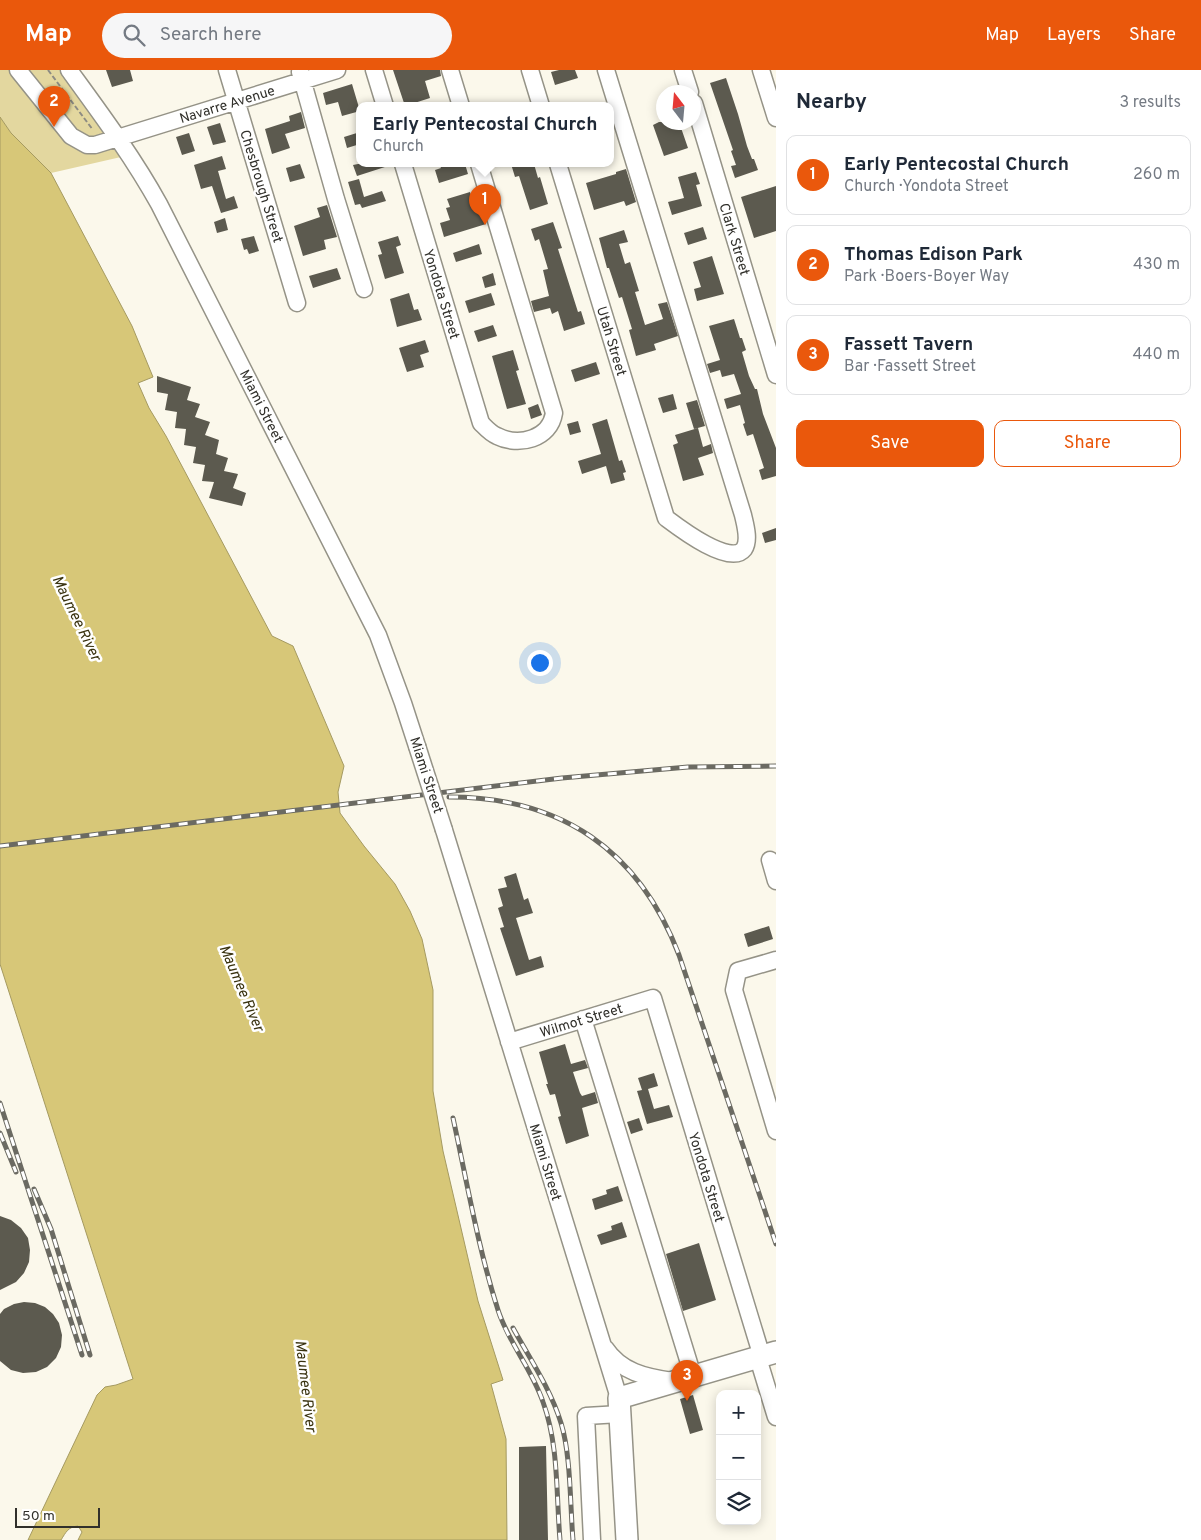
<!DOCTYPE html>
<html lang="en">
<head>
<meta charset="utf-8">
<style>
	:root { --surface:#fff; --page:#f6f6f7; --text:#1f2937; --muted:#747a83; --line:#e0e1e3; --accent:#ea580c }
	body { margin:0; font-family:Overpass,sans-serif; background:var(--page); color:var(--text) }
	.controls { position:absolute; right:15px; bottom:15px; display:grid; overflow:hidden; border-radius:10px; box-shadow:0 2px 12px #0003 }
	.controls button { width:45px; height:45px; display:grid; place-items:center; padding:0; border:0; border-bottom:1px solid var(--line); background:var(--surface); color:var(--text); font:25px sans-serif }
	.compass { position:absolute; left:656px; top:15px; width:45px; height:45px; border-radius:50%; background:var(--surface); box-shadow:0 2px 12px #0003; rotate:344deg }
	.scale { position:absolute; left:15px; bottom:12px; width:85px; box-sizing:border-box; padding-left:5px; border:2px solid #31302b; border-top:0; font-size:14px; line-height:18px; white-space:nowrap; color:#31302b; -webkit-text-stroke:4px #fff; paint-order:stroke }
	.you { position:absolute; left:539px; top:592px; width:18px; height:18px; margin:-12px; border:4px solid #fff; border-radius:50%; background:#1a73e8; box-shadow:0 0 0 8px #1a73e833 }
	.badge { display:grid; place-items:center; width:32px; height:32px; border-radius:50%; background:var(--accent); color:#fff; font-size:16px; font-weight:700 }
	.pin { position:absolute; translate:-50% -41px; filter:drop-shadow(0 1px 2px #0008) }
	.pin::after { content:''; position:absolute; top:26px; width:18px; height:15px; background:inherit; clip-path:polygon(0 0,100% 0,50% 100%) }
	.popup { position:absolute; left:356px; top:32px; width:258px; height:65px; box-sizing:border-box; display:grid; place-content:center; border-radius:10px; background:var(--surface); filter:drop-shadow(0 1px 4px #0005); font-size:16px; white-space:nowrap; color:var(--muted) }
	.popup b { font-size:19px; color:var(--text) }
	.popup::after { content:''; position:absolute; left:50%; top:100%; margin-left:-10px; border:10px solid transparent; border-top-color:var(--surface) }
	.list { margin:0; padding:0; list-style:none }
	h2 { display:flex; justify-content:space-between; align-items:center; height:65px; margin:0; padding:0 20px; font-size:21px }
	h2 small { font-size:16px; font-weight:400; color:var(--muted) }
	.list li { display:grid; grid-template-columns:32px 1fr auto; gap:15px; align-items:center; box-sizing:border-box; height:80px; margin:0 10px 10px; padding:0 10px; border:1px solid var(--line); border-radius:10px }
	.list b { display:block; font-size:19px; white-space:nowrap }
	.list p { margin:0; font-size:16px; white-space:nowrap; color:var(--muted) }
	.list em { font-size:16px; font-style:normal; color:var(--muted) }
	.actions { display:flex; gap:10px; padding:15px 20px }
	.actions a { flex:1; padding:11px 0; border:1px solid var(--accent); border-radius:10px; text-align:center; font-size:18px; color:var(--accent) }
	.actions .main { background:var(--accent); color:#fff }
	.icon { flex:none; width:28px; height:28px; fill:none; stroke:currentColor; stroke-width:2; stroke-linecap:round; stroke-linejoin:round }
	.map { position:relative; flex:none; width:776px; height:1470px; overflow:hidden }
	header { display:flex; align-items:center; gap:30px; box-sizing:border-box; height:70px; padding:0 25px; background:var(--accent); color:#fff }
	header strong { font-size:24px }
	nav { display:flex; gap:28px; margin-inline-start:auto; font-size:18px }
	.search { width:350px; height:45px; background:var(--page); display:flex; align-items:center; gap:12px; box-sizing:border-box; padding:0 18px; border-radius:28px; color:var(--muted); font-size:19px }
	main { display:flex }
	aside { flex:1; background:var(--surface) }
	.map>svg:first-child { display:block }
</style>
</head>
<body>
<header>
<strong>Map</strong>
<div class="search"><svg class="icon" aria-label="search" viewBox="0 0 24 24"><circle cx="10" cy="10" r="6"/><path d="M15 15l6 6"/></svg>Search here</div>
<nav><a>Map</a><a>Layers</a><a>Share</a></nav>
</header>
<main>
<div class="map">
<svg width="776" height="1470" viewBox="0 0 776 1470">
	<rect width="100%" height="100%" fill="#fbf8eb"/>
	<path fill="#e3d79f" d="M0,0h61l60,87 -70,16 -40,-40 -11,-16z"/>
	<path fill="#d7c778" stroke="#a59a61" d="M0,47l11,16 40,40 81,153 21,51 -15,6 11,25 17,28 106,200 21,10 51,120 -6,26 2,21 24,33 31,38 15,27 12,28 11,51v101l10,60 35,150 25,79 -12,4 15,55 1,101h-429l4,-8 -4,-6c-10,1 -12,6 -17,14h-33l69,-145 8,-8 11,-2 17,-6 -133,-415z"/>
	<path fill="#5c5a4f" d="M106,0h24l3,11 -21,6z
		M393,0h47l1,6 -16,5 5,17 -25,8z
		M559,0h16l3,8 -23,7 -4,-13z
		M726,8l12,36 9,32 5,13h2l4,11 -23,8 -4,-12 5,-1 -5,-14 2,-1 -23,-67z
		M352,14l8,27 -18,5 -4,-14 -12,3 -3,-12z
		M301,42l4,16 -20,6 5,14 -18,6 -7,-25 25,-8 -1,-5z
		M659,52h20l9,26 -24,8 -11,-31z
		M220,53l6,19 -13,3 -6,-18z
		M360,62v12l-13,4 -3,-11z
		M189,63l6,18 -13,4 -6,-18z
		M222,86l4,13 -8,2 8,28 8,-3 4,12 -17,5 -9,-27 -11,3 -7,-24z
		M300,94l5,14 -15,4 -4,-14z
		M358,94h30v2l-31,10 -4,-11z
		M439,94h26l3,10 -29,9 -4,-13 6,-2z
		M511,94h23l4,14 2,-1 8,27 -18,6 -11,-34 -4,1z
		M626,99l10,33 -10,4 -2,-5 -30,9 -8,-27 30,-9v-2z
		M696,102l4,12 -4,1 6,21 -30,9 -4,-13 16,-4 -6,-21z
		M359,109l5,18 18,-6 4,10 -24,7 -2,-4 -5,1 -7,-23z
		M776,116v45l-22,7 -13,-41z
		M470,122l6,20 6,-1 4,13 -42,13 -4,-14 10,-3 -4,-12 4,-1 -3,-8z
		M327,135l10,32 -13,3 2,9 -23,7 -9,-30 26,-9 -3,-9z
		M225,148l3,12 -11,3 -3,-11z
		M553,152l9,26 -4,1 20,63 3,-1 4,13 -21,7 -6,-20 -6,3 -2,-6 -16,4 -3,-11 18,-5 -6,-26 5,-1 -9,-30 -4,2 -4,-12z
		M703,157l4,12 -19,6 -4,-12z
		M624,160l4,12 -9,2 6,20 5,-2 9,29 -4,1 10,33 18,-6 -5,-15 9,-2 11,34 -24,8 2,6 -20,6 -7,-26 3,-1 -10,-32 -3,1 -10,-30h-2l-8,-30z
		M254,166l5,15 -10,3 -2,-5 -3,1 -3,-11z
		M398,166l3,9 -5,2 8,26 -19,6 -7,-24 4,-1 -4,-12z
		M479,174l3,10 -26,8 -3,-9z
		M712,186l12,38 -27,7 -3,-12 7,-2 -8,-25z
		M337,198l4,11 -28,9 -4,-12z
		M493,203l3,12 -11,3 -3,-11z
		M409,223l5,17 4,-1 4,11 -25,7 -7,-28z
		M491,223l4,12 -26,8 -4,-12z
		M734,249l6,19h2l4,12 -4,2 7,24 6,13h2l6,25 13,34v28l-14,4 -3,-10 5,-2 -11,-34 -6,2 -4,-12 2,-1 -5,-18 -13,4 -3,-10 17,-5 -7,-20 -12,3 -2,-7 -10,3 -3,-9 13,-4 -11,-34z
		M493,255l4,11 -19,6 -4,-11z
		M425,270l4,12 -9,3 4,12 -17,5 -8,-24z
		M513,280l6,20 -3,1 10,33 -19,5 -15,-53z
		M596,292l4,12 -25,8 -4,-12z
		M157,306l34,11 -4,13 13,4 -5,13 15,5 -5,13 14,5 -3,14 12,4 -4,13 14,3 -5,14 13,5 -4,13 -33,-8 5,-16 -12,-1 3,-16 -12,-2 3,-16 -12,-2 2,-16 -11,-1 2,-16 -12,-2 3,-16 -11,-2z
		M673,324l4,15 -14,4 -5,-15z
		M697,330l8,26 -11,3 -8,-26z
		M538,334l4,11 -11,4 -3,-11z
		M607,349l12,42 3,-1 4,12 -3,1 2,7 -14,4 -5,-18 -24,8 -4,-13 23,-7 -9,-30z
		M578,351l3,11 -11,3 -3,-11z
		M698,358l5,19 8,-3 2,9 -15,5 6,17 -21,6 -10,-36 5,-2 -3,-8z
		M776,458v12l-11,3 -3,-10z
		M516,803l8,27 4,-2 5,15 -17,5 13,42 12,-4 3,11 -28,9 -16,-48 4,-1 -6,-19 5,-2 -5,-17 9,-2 -3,-10z
		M769,856l4,13 -25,8 -4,-13z
		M565,974l6,20 14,-4 3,8 -15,4 7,21 2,3 13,-4 3,11 -16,5 7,28 -23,8 -8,-27 3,-1 -6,-22 -5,1 -4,-11h2l-9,-32z
		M654,1003l4,13 -10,3 6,20 15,-4 4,12 -26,7 -10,-33 5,-1 -4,-12z
		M639,1048l4,12 -12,4 -4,-12z
		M618,1116l5,15 -28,9 -3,-11 15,-5 -1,-4z
		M0,1146l11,4 10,8 7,10 2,12 -1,12 -5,11 -8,9 -16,8z
		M622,1152l5,15 -26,8 -4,-10 15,-5 -1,-4z
		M699,1173l17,57 -33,11 -17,-57z
		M24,1232l11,1 10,4 8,7 6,9 3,12 -1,12 -5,11 -9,9 -11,5 -13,1 -12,-3 -11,-9v-47l4,-5 10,-5z
		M693,1325l10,35 -13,4 -10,-35z
		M546,1376l2,94h-29v-93z"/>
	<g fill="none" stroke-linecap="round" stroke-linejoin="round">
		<g stroke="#959387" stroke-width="19">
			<path id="minor" d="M18,0l53,66 16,9h8l242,-75
				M69,0c32,44 64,87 90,134l219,431 25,68 14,43
				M227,0l70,233
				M374,0l11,36
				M450,0l11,36
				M530,0l11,36
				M683,0l7,22
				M761,0l15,48
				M300,2l36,127 28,90
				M694,33l82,272
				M403,94l78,259c5,5 9,10 16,13 22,11 53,3 57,-23l-75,-249
				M558,94l108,354c12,9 64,49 78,31 6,-9 1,-25 -1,-34l-137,-445
				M444,760l175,568
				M770,790l6,21
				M776,890l-38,11 -4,19 42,141
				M583,949l110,357
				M509,972l144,-44 109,359
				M605,1278c16,24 40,29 67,33
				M758,1288l18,59
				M592,1470l-6,-124 34,-2"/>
		</g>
		<g stroke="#959387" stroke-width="24">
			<path id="major" d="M627,1470l-8,-142 157,-46"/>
		</g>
		<path stroke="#8d8b83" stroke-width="2" stroke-dasharray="5 2.5" stroke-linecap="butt" d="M48,0l45,60"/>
		<use href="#minor" stroke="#fff" stroke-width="16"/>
		<use href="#major" stroke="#fff" stroke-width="21"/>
		<g stroke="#6b6a62" stroke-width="5">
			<path id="rail" d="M449,727c112,0 190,53 230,158l97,289
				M0,776l562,-68 126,-11 88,-1
				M0,1033l82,252
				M453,1048c14,64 25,130 45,192 10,32 34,59 45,92 16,44 13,92 17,138
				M0,1063l16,39
				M34,1119l17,40 39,126
				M513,1258c17,31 37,60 48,95 10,32 9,82 12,117"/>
		</g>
		<use href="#rail" stroke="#fff" stroke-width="3" stroke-dasharray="9" stroke-linecap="butt"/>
		<g stroke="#959387" stroke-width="19" stroke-linecap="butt">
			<path id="minor-bridge" d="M417,676l27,84"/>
		</g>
		<use href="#minor-bridge" stroke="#fff" stroke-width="16"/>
	</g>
	<g text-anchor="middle" stroke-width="5" stroke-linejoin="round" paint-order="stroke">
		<g font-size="14" fill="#31302b" stroke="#fff">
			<text transform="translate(227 34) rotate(-17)" y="5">Navarre Avenue</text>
			<text transform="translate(262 116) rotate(73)" y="5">Chesbrough Street</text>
			<text transform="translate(735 169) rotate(73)" y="5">Clark Street</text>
			<text transform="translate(442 224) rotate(73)" y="5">Yondota Street</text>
			<text transform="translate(612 271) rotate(73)" y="5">Utah Street</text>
			<text transform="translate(262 336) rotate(63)" y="5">Miami Street</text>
			<text transform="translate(427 705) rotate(72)" y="5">Miami Street</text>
			<text transform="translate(581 950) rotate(-17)" y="5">Wilmot Street</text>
			<text transform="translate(546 1092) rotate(73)" y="5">Miami Street</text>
			<text transform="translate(707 1107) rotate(73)" y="5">Yondota Street</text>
		</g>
		<g font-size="15" font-style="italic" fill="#39320f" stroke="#fff">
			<text transform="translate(77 548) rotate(64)" y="5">Maumee River</text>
			<text transform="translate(242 918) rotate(67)" y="5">Maumee River</text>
			<text transform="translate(306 1316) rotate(83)" y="5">Maumee River</text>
		</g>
	</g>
</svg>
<div class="controls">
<button>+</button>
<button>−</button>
<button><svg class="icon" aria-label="layers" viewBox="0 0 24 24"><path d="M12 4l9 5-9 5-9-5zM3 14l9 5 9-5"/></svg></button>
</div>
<svg class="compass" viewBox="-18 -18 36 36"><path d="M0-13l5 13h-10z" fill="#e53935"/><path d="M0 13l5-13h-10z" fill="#747a83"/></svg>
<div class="scale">50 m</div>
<div class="you"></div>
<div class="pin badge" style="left:485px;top:155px">1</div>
<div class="popup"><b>Early Pentecostal Church</b>Church</div>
<div class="pin badge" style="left:54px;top:57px">2</div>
<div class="pin badge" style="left:687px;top:1331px">3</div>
</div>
<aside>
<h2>Nearby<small>3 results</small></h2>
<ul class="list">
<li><span class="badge">1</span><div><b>Early Pentecostal Church</b><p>Church · Yondota Street</p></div><em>260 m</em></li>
<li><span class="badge">2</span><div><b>Thomas Edison Park</b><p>Park · Boers-Boyer Way</p></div><em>430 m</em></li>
<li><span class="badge">3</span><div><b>Fassett Tavern</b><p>Bar · Fassett Street</p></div><em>440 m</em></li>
</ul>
<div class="actions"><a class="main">Save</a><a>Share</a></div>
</aside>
</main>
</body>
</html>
